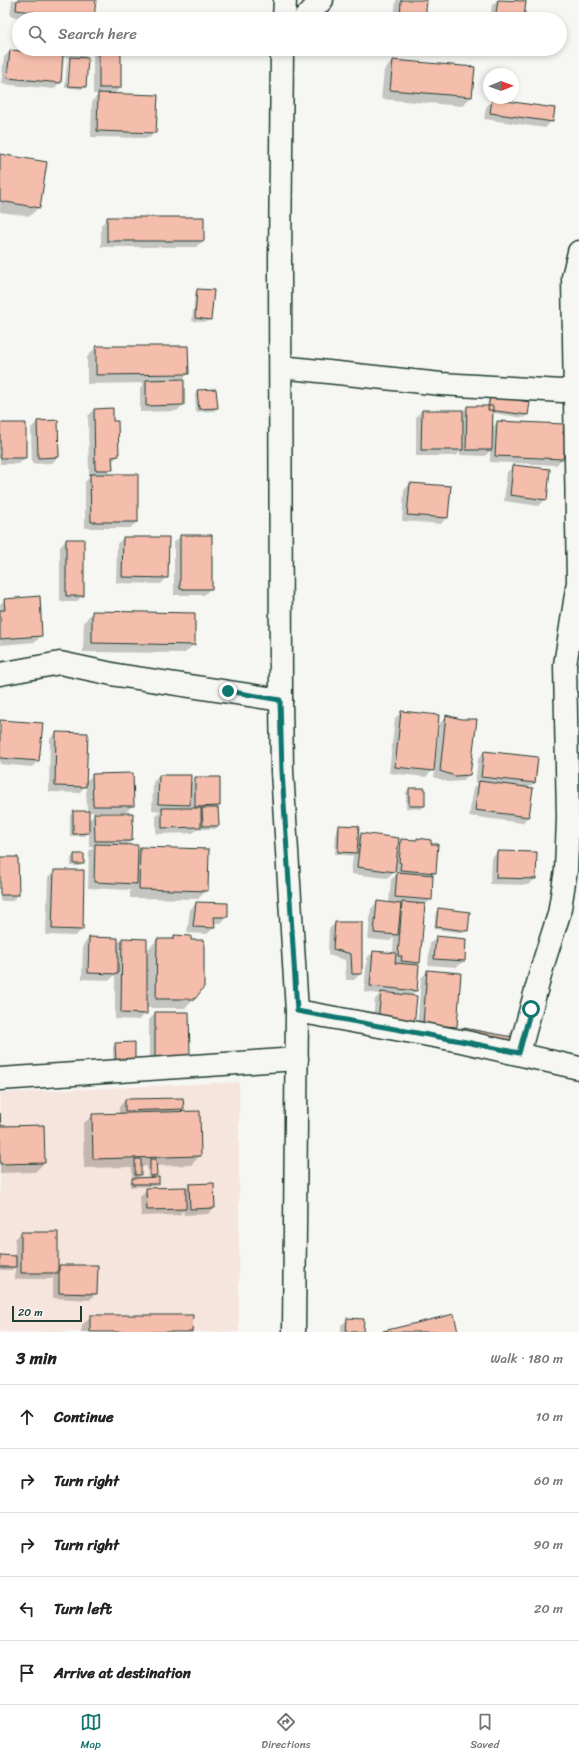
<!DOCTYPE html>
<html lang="en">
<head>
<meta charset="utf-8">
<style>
	:root { --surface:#fff; --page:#f6f6f6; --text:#222; --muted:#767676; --line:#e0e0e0; --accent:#0f766e }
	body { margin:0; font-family:Sriracha,sans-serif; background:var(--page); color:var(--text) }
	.compass { position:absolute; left:483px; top:68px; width:36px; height:36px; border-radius:50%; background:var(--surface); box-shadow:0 2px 6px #0003; rotate:89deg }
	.scale { position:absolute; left:12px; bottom:10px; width:70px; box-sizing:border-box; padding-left:4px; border:2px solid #1f3d34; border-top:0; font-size:11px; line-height:14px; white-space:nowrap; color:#1f3d34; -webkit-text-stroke:3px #f6f6f2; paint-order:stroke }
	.stop { position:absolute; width:12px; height:12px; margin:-9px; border:3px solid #0f766e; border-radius:50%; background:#fff }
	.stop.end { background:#0f766e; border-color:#fff; box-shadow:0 1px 4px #0008 }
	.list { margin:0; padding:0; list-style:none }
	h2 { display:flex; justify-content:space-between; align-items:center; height:52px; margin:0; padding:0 16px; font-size:17px }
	h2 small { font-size:13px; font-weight:400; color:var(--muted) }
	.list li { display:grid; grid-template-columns:26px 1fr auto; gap:12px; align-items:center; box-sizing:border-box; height:64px; padding:0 16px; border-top:1px solid var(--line) }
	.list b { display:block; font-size:15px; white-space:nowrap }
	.list em { font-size:13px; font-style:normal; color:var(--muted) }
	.icon { flex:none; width:22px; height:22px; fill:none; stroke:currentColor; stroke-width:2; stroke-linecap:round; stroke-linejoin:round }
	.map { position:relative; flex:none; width:579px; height:1332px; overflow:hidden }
	.search { position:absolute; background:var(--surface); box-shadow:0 2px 6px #0003; left:12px; right:12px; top:12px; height:44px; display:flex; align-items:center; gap:10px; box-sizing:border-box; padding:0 14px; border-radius:22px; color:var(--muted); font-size:15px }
	.sheet { height:372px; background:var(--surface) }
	nav { display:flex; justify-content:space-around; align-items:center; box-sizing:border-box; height:56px; border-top:1px solid var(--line); background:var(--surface); font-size:11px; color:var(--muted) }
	nav a { display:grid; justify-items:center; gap:2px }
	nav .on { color:var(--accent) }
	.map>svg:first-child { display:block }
</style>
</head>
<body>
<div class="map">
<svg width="579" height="1332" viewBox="0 0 579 1332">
	<rect width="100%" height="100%" fill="#f6f6f2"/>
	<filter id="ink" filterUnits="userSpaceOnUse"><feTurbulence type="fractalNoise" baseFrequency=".025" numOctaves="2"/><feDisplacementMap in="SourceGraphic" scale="8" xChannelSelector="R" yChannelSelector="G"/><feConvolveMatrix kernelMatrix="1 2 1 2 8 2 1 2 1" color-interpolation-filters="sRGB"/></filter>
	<g filter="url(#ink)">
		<path fill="#f6e5dd" d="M239,1082v250h-239v-239z"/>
		<path fill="#0003" fill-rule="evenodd" d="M12,0h83l-2,19h-59l-24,-3z
			M396,0h30l-2,19h-30z
			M497,0l28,1 -2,18h-33l2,-14z
			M42,49h47v3l-6,7 2,27 -3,3 -13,-1 1,-28h-2l-1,28h-2l2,-27 3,-3 -8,-1 -2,25 -6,7 -53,-5 3,-27 6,-6 31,3z
			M93,49h27v39l-7,7 42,37 -6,6 -58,-1 1,-36 7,-7h-6z
			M486,49h32l-5,5 -27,-4z
			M393,61l81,7 -3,29 -9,9 -81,-7 3,-29z
			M492,100l60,21 -7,7 -61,-9 2,-12z
			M0,155l39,52 -9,9 -30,-4z
			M108,218l95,23 -7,6h-95v-22z
			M198,290l12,29 -3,3 -15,-1 3,-28z
			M96,347l92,27 -7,7 2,24 -6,6 -37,1v-24l4,-5 -57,1v-27z
			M198,391l19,17 -3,3 -18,1 -1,-18z
			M491,397l38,6 -2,12 -3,3 -32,-5 -1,15 7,-6 64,13 4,17 -4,4v3l-6,6 -66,-3v-11l-5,5 -25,-1v-3l-4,4h-40v-39l6,-7 41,1 4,-4h20l1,-7z
			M94,410l18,12 6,34 -6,6v7l-6,6h31v47l-7,6h-45v-46l5,-6h-1l-1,-60z
			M37,422l21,35 -6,6 -20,1 -1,-36z
			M0,424l25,34 -6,6h-19z
			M514,466l32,33 -7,7 -35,-5 3,-29z
			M410,484l37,33 -6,7 -39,-3 2,-31z
			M181,536l30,52 -7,7h-30v-53z
			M123,538l44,39 -6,7 -45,-1 1,-39z
			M66,540l17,56 -7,6h-16v-55z
			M5,600l36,36 -6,6 -35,3v-41z
			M93,612l101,32 -9,9 -102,-1 1,-30z
			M401,712l32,51h2l5,-40 7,-7 22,58 -6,7 -15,1 -14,-5 1,-9 -9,9 -37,-4 6,-55z
			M0,721l42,3 -4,37 -6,6 -32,-3z
			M56,733l29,49 8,-7 40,30 -7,7h-38v9l7,-7 36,27 -5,5 11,6 4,-4 66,42 -9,9 -68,-1v-8l-42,-2 1,-37 5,-4h-5v-15l-4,4h-15v-21l3,-3h14l-1,-27 -7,8 -30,-1 1,-53z
			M484,752l50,31 -6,5v29l-6,6 -53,-7 4,-28 5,-5h-3l3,-24z
			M159,776l30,8 7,-6h23l-1,48 -3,3h-15v-2l-7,6 -37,1v-19l5,-4 -9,-1 1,-28z
			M410,789l14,17 -3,3 -15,-1v-16z
			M339,826l18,12 4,-4 36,10 4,-4 36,5 -2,28 -3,3 -1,23 -6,6 -6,58 -3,3v25l-44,37 3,-29 5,-5 -16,-2 3,-34 6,-6 20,2 1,-17 -4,4 -22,-2 3,-30 6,-7 12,1 2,-24 4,-3 1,-6 -9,8 -36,-4 2,-18 -18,-2 1,-25z
			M497,852l39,1 -1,26 -7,6 -38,-1 1,-26z
			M74,855l9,8 -3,3h-9v-8z
			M0,858l18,37 -6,6h-12z
			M55,871h28l-1,59 -7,6 -29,-1 2,-58z
			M196,903l31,14 -6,6h-7v5l-7,6 -20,-1 3,-23z
			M439,909l28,21 -3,3 -30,-4 2,-17z
			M335,923h26v50l-7,7h-8l-1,-20 -17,-5 1,-26z
			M175,936l19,63 -9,9h-39v5l-7,7 -24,-1v-44l-5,5 -28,-1 1,-34 6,-7 28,6 5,-5 24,1v11l11,-11h14z
			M436,937l29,2 -1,22 -7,6 -29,-2 2,-22z
			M428,971l28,55 -7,7 -32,-3 4,-52z
			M155,1013l34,43 -40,7v-43z
			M514,1028l4,22 -60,-15 7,-6 42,8z
			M116,1044l15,21 -18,1v-19z
			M125,1100l58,9 -4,3 21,44 -9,9 -35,1v9l-4,4 6,4 -3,3 -25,1v-5l4,-4h-2v-11l-48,1 -1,-44 10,-9 26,-1v-7zM147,1166l1,13h-12l4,-4v-8z
			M0,1121v7l44,35 -9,9 -35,1z
			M189,1185l25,23 -6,6 -24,1 -1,-4 -4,4 -38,1 -1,-20 7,-7 39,-1z
			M21,1233l36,35 3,-2 36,27 -6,7 -37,-2v-21l-2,2h-36v-12l-3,3h-12v-14l15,1v-18z
			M91,1316l100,16h-110l1,-7z
			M348,1319l14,13h-21v-7z"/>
		<path fill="#f5bdab" stroke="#1f3d34" d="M17,0h79l-2,19 -78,-9z
			M401,0h26l-2,19h-25z
			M498,0l28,1 -2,18h-29z
			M47,49h43v4z
			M99,49h22v39h-22z
			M10,50l53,5 -2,28 -54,-5z
			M70,57l18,1 -2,29 -18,-1z
			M393,60l82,7 -3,30 -82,-7z
			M98,93l60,2 -2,38 -59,-2z
			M492,99l63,9 -2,14 -63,-9z
			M0,154l47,8 -7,46 -40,-7z
			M107,217h97v24h-97z
			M197,289l17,1 -3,30 -16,-2z
			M96,346h92l1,28 -93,1z
			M184,379v26l-38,1v-26z
			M216,389l2,19 -19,1 -2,-19z
			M490,396l40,6 -2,13 -40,-5z
			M467,406h26l-1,44h-26z
			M113,408v13h5l1,35 -7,1 1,13h-18l-1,-61z
			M422,410h41v40h-42z
			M58,420l1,37 -21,1 -1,-37z
			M497,421l67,3 -1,10h5l-1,19 -3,-1 -1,7 -68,-3z
			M0,423h26v35h-26z
			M513,465l37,4 -3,31 -37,-5z
			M90,474h48v48h-47z
			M410,483l41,3 -3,32 -41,-3z
			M180,535h32v54h-32z
			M123,537h46l-1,41 -46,-1z
			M66,539h18v57h-18z
			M40,596l2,40 -42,3v-29h5l-1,-11z
			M92,611l103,2v32l-103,-2z
			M401,711l38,4 -5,56 -39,-4z
			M446,715l15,4h16l-7,56 -15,1 -15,-5z
			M0,720l43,3 -4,38 -39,-3z
			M56,732l32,1 -2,54 -31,-1z
			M484,751l54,6 -3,26 -54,-6z
			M133,773l1,33h-41l-1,-32z
			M159,775h32l-1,30 -32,-1z
			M195,777h25v29l-25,1z
			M479,781l54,7 -4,29 -54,-7z
			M409,788h16v18h-16z
			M162,808h39v19l-39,1z
			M202,808h16l1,18h-16z
			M73,811h16v22l-16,1z
			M94,813h39l-1,28h-37z
			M339,825l20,1 -2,27 -19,-1z
			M361,833l38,5 -4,34 -38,-5z
			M417,838l14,2v4h7l-2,29 -36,-3 1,-7 -2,-1 2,-23 16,1z
			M95,844l43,1 -1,39 -43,-2z
			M140,847l69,2 -1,42 -69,-2z
			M497,851l40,1 -1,27 -40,-1z
			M74,854h10v10h-10z
			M0,857h18l1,38h-19z
			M54,870h30l-1,60 -31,-1z
			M397,872l36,3 -1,25 -37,-3z
			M377,901l24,3 -3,31 -24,-2z
			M196,902l32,1v14h-14l1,11 -22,-1z
			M402,902l23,2 -5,59 -19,-2 1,-5h-4z
			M438,908l32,4 -2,19 -32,-4z
			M335,922h27v52h-10l-1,-20 -18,-5z
			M174,935l17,1v4h13v47l-9,12h-39l1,-60h17z
			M436,936l30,3 -1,22 -31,-2z
			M89,937l29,1v36l-30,-1z
			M122,938l25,1v75l-26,-1z
			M373,951l23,2 -1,10 24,2 -2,26 -47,-5z
			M427,970l34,3 -4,54 -34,-3z
			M381,992l36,4 -3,30 -36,-4z
			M155,1012h34l1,44 -35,1z
			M514,1027l9,2 -4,22 -57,-11 2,-12 48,9z
			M135,1042v21h-19l-1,-20z
			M183,1098l1,11 -59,2v-12z
			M200,1111l1,45 -108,3 -1,-45z
			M0,1113l1,13 43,-1 1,38 -45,1z
			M135,1159h6v16h-6z
			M150,1159h6l1,16 -7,1z
			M159,1177v7h-27v-6z
			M214,1183l1,25 -25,1 -1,-25z
			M186,1187v22l-39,1 -1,-22z
			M21,1232h37v41h-37z
			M0,1255l16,1v11h-16z
			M59,1265h39l-1,29 -38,-1z
			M454,1314l4,18h-75v-1z
			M90,1315h103l-1,17h-102z
			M347,1318l17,1 -1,13h-17z"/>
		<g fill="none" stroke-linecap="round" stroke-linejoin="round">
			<g stroke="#1f3d34" stroke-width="25">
				<path id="minor" d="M284,19l1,-19
					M281,367l160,17 121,7 13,-4
					M0,674l60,-11 57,12 164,25
					M297,1011l164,30 118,27
					M519,1053l25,-92 15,-47 7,-44 2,-52 -3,-153 13,-83 -5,-305 6,-25
					M0,1079l297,-20"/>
			</g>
			<g stroke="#1f3d34" stroke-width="25">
				<path id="tertiary" d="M304,19l18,-19
					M282,49l-2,213 1,438 1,71 15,240 -3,321"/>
			</g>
			<use href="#minor" stroke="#f6f6f2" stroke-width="22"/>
			<use href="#tertiary" stroke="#f6f6f2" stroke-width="22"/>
		</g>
	</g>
	<g fill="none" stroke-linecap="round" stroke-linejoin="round" filter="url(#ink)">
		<path stroke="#0f766e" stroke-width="5" d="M228,691l52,9 2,71 15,240 164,30 58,12 12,-44"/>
	</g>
</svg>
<svg class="compass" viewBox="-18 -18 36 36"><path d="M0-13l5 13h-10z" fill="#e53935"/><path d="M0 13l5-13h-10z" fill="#767676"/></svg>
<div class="scale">20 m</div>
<div class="stop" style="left:531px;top:1009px"></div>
<div class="stop end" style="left:228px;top:691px"></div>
<div class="search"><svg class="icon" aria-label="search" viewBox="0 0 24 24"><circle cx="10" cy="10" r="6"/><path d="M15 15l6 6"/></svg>Search here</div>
</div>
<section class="sheet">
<h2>3 min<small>Walk · 180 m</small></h2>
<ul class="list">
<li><svg class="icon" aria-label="ahead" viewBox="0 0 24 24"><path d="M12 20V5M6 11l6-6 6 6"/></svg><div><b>Continue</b></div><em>10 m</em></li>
<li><svg class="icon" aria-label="right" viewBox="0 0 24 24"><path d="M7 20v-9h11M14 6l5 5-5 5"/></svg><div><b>Turn right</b></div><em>60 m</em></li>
<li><svg class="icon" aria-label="right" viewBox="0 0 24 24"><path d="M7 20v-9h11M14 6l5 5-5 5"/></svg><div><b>Turn right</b></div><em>90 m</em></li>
<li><svg class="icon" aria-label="left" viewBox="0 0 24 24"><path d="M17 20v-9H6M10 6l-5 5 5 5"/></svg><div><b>Turn left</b></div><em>20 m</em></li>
<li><svg class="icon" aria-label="arrive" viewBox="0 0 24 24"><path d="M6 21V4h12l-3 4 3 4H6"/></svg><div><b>Arrive at destination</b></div></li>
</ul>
</section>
<nav>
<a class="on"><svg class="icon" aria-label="map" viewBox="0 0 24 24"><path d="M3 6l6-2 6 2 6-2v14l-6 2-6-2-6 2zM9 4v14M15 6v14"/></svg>Map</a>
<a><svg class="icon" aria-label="directions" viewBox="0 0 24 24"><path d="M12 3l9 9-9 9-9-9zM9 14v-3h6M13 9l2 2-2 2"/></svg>Directions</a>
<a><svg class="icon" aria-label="saved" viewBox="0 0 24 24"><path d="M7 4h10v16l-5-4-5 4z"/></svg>Saved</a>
</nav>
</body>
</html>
